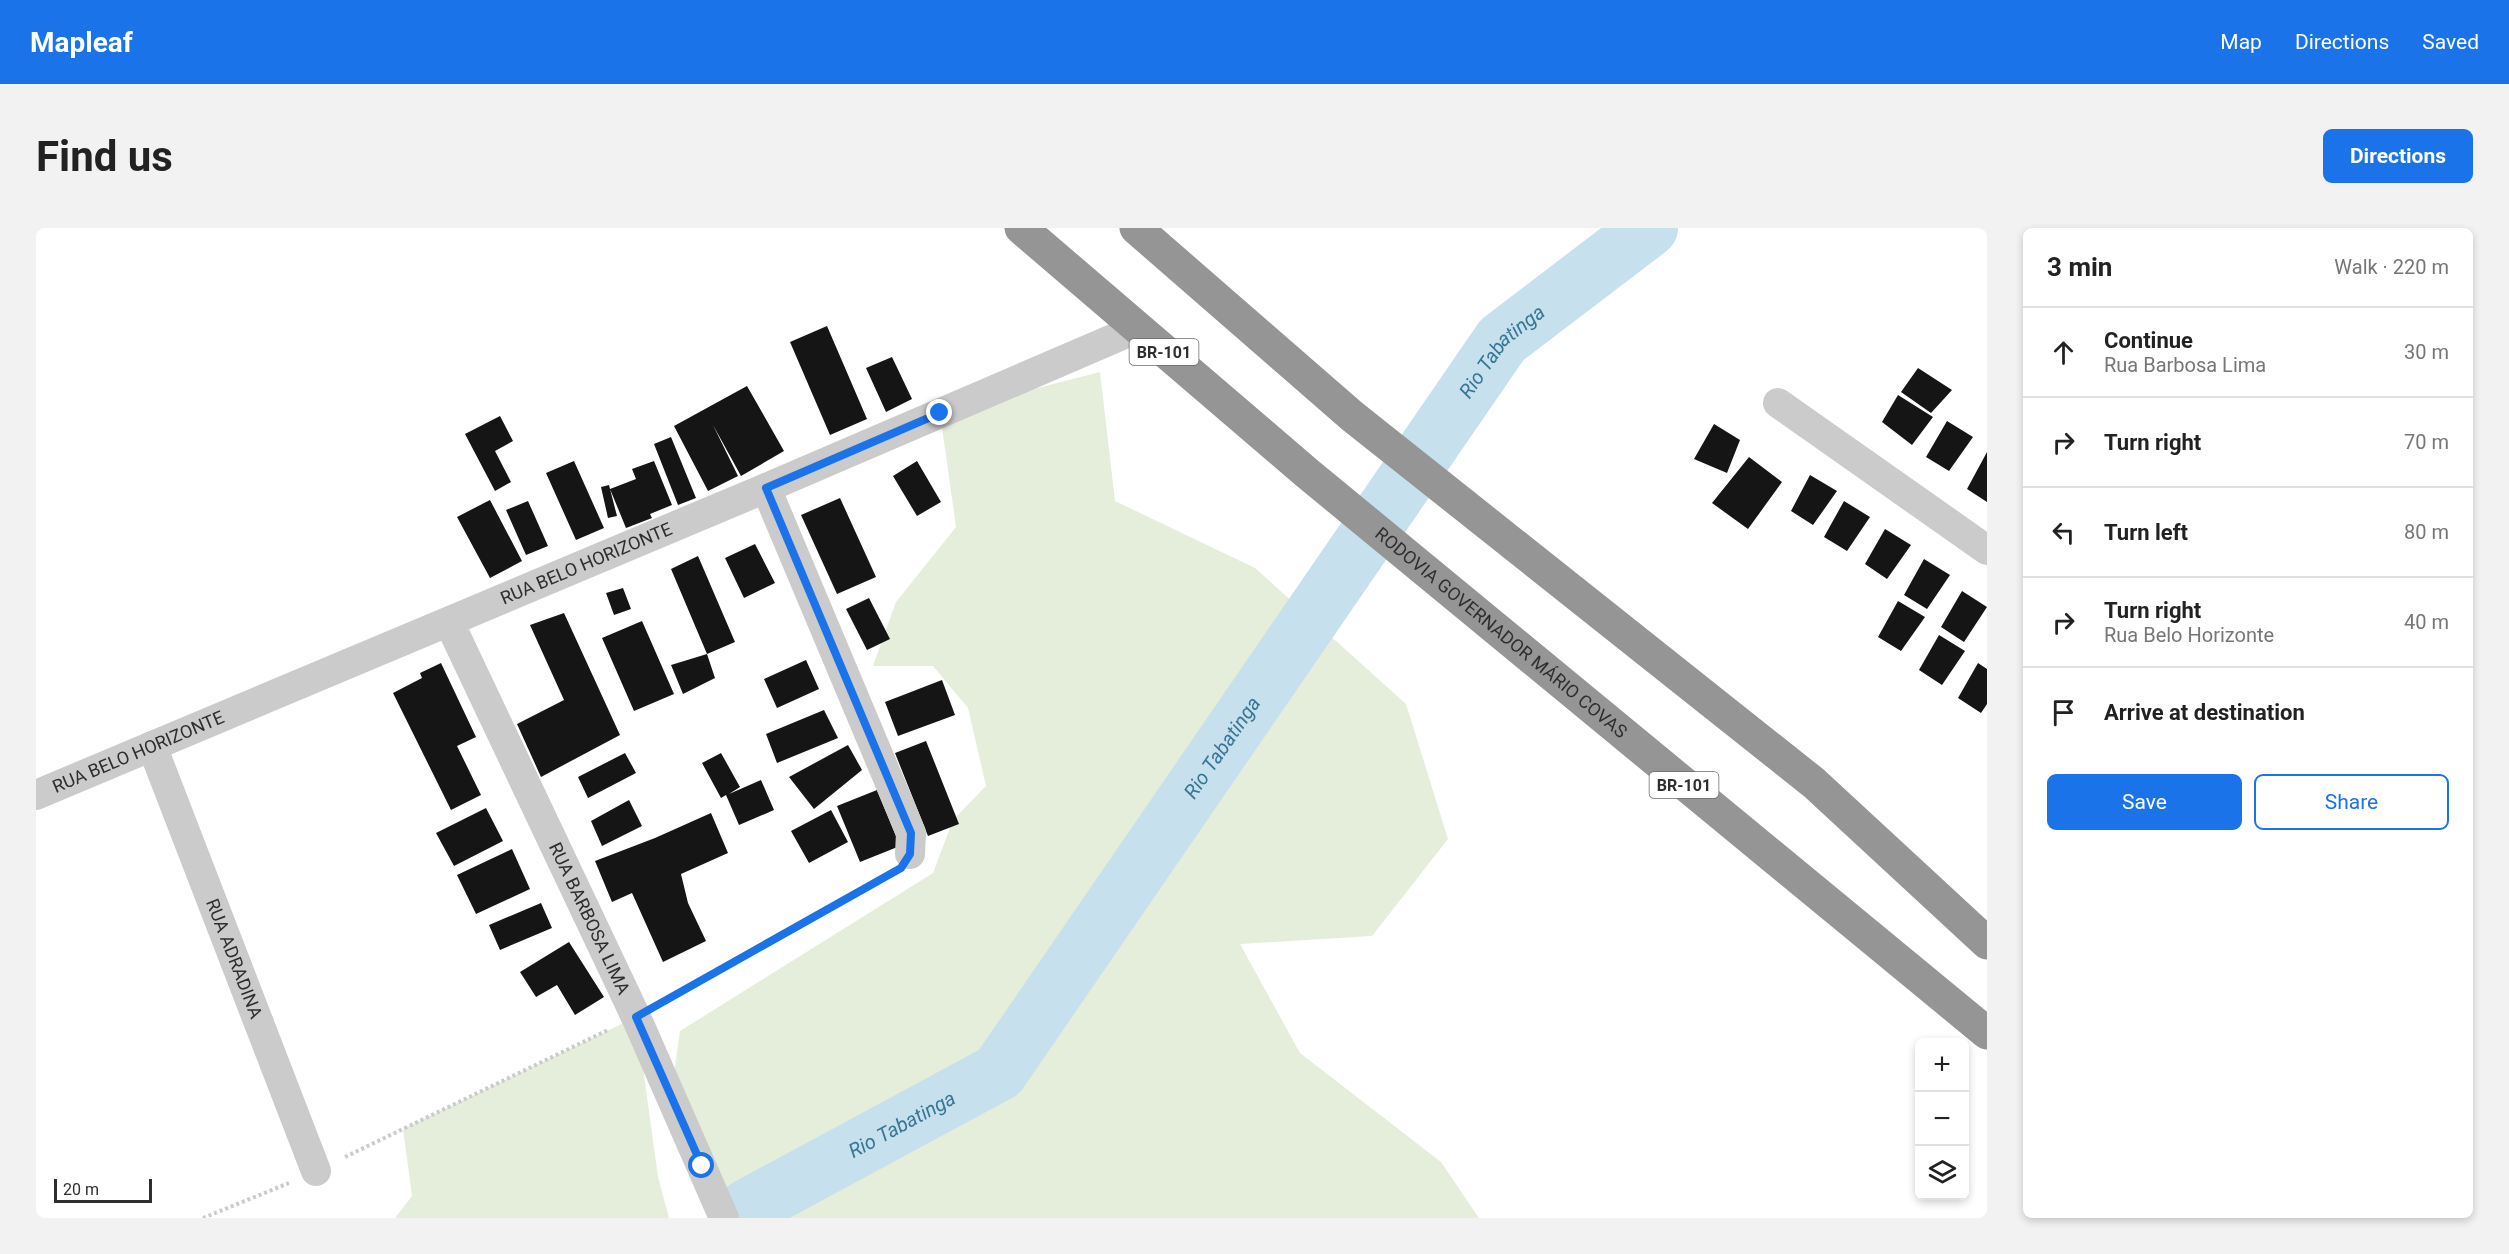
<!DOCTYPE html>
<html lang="en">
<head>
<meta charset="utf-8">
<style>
	:root { --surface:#fff; --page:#f2f2f2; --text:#222; --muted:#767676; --line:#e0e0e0; --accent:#1a73e8 }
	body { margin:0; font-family:Roboto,sans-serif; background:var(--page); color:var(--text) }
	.controls { position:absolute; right:18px; bottom:18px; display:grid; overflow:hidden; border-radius:9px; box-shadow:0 3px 9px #0003 }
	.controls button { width:54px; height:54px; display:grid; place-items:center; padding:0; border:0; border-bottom:2px solid var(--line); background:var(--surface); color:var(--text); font:30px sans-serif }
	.scale { position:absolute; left:18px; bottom:15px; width:98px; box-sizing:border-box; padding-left:6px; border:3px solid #2e2e2e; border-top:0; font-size:16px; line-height:21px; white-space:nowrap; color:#2e2e2e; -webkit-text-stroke:4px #fff; paint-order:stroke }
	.stop { position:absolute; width:18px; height:18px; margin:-14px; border:4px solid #1a73e8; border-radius:50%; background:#fff }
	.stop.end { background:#1a73e8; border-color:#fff; box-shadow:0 2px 6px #0008 }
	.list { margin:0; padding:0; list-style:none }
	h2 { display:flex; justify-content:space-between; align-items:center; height:78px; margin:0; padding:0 24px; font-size:26px }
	h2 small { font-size:20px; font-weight:400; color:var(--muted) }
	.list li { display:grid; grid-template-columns:39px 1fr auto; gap:18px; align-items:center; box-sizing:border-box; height:90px; padding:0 24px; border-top:2px solid var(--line) }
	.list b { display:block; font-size:22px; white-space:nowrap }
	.list p { margin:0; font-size:20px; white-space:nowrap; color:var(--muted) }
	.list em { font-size:20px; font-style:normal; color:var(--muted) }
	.actions { display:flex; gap:12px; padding:18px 24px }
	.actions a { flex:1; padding:14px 0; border:2px solid var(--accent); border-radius:9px; text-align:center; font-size:21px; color:var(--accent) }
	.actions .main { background:var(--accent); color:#fff }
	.icon { flex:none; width:33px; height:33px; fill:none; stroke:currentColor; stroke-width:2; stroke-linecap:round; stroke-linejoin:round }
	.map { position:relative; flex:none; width:1951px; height:990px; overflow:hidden; border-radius:9px }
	header { display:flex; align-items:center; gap:36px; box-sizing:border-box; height:84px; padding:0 30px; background:var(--accent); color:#fff }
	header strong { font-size:28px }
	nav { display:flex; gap:33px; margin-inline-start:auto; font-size:21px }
	.intro { display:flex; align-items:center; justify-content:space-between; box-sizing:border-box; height:144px; padding:0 36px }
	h1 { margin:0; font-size:42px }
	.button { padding:15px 27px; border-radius:9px; background:var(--accent); color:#fff; font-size:21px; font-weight:700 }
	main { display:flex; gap:36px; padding:0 36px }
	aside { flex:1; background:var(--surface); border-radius:9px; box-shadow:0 3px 9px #0003 }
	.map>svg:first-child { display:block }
</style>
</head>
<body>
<header>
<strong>Mapleaf</strong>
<nav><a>Map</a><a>Directions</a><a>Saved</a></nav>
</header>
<div class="intro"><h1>Find us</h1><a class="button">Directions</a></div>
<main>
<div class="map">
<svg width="1951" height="990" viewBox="0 0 1951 990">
	<rect width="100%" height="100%" fill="#fff"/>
	<path fill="#e5eddb" d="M1064,144l15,129 140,67 151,136 42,135 -76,97 -132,8 60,109 141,109 38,56h-756l-52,-122 9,-65 253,-158 20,-53 33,-34 -18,-78 -35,-42h-60l23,-64 60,-75 -16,-114z
		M600,789l22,160 11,41h-274l17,-22 -9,-67z"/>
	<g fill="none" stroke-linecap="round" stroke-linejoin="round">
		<path stroke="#c6e0ee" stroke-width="58" id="s1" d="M711,980l252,-136 503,-732 147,-112"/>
	</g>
	<path fill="#151515" d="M791,98l40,93 -37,16 -40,-93z
		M856,129l20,42 -26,13 -20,-44z
		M1882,140l34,22 -21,23 -30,-21z
		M711,158l37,65 -43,25 -28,-51 25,51 -30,15 -34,-65z
		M1862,167l35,22 -21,28 -30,-23z
		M464,188l13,25 -18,10 16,31 -16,9 -30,-57z
		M1911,193l26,16 -24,34 -23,-14z
		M1678,196l26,16 -13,33 -33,-14z
		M635,209l25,61 -18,7 -24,-61z
		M1951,224v50l-20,-13z
		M1713,229l33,25 -34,47 -36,-26z
		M538,233l30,67 -28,12 -30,-67z
		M618,233l18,44 -22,9 2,4 -26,10 -16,-39 26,-10 -4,-10z
		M881,233l24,41 -24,14 -24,-40z
		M1774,247l27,16 -24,34 -22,-14z
		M573,257l8,31 -9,2 -7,-31z
		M804,270l36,79 -39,17 -36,-79z
		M454,272l32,61 -32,17 -33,-61z
		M492,273l20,45 -22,9 -20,-45z
		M1808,273l26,16 -23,34 -23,-14z
		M1849,301l26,16 -24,34 -22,-15z
		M719,316l20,39 -31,15 -19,-40z
		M662,328l37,86 -28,12 -36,-85z
		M1888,331l26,16 -23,34 -23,-14z
		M587,360l8,21 -17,6 -8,-22z
		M1926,363l25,16 -23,35 -23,-15z
		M833,370l21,41 -23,11 -21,-41z
		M1862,373l27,16 -24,34 -23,-14z
		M528,385l56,122 -79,42 -24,-53 47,-24 -34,-75z
		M606,393l32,73 -40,17 -32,-73z
		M1903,407l26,16 -23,34 -23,-15z
		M671,426l8,24 -32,16 -12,-29z
		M770,432l13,29 -42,19 -13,-29z
		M405,435l35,74 -19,9 24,49 -30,15 -58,-117 29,-15 -2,-5z
		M1942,435l9,6v35l-6,9 -23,-15z
		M906,452l13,35 -57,21 -13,-34z
		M788,482l14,28 -61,25 -11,-29z
		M890,513l33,83 -31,12 -33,-83z
		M812,517l14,25 -48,39 -25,-32z
		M589,525l11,20 -48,25 -10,-21z
		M685,525l19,34 -11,7 32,-14 13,30 -35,15 -13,-30 -5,3 -19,-35z
		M841,562l23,56 -40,16 -23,-56z
		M593,572l13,26 -40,20 -11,-25z
		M450,580l17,33 -49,25 -18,-33z
		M795,582l17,32 -39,21 -18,-32z
		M675,585l17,40 -47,21 7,29 18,38 -43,21 -31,-69 -20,9 -17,-41 60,-23z
		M476,621l18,40 -54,25 -19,-39z
		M505,675l11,25 -52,22 -11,-25z
		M533,714l35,55 -29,18 -18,-30 -21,12 -16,-25z"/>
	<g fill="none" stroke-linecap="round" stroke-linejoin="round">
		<path stroke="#cbcbcb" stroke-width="4" stroke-dasharray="3 3" stroke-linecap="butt" d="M627,774l226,-127
			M309,929l263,-127
			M167,990l86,-35"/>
		<g stroke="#cbcbcb" stroke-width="30">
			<path d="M1742,175l209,147"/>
			<path d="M730,260l145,345 -1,21"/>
			<path id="s2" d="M413,394l187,395 88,201"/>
			<path id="s3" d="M116,518l164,425"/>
			<path id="s4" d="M0,567l730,-307 370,-159"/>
		</g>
		<g stroke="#959595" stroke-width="33">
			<path id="s5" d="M985,0l286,245 680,560"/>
			<path d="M1100,0l216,188 462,367 173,160"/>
		</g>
	</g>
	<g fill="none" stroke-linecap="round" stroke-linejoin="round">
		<path stroke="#1a73e8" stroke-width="8" d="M666,938l-66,-149 265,-149 9,-14 1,-21 -145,-345 174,-75"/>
	</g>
	<g text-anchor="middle" stroke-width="6" stroke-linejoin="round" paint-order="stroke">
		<g fill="#fff" stroke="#6d6d6d" stroke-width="1.5">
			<rect x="1093.5" y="111" width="69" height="26" rx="4.5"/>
			<rect x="1613.5" y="544" width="69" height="26" rx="4.5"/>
		</g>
		<g font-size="16" font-weight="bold" fill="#2e2e2e">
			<text x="1128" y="130">BR-101</text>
			<text x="1648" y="563">BR-101</text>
		</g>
		<g font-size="18" fill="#2e2e2e" stroke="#fff">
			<text dy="6" stroke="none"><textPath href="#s4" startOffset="597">RUA BELO HORIZONTE</textPath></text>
			<text dy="6" stroke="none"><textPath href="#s5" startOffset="628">RODOVIA GOVERNADOR MÁRIO COVAS</textPath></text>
			<text dy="6" stroke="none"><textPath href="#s4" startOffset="111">RUA BELO HORIZONTE</textPath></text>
			<text dy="6" stroke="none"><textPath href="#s2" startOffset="328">RUA BARBOSA LIMA</textPath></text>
			<text dy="6" stroke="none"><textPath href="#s3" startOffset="228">RUA ADRADINA</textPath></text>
		</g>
		<g font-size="20" font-style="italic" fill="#377695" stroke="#fff">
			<text dy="7" stroke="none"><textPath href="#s1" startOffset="1166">Rio Tabatinga</textPath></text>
			<text dy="7" stroke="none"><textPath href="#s1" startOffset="680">Rio Tabatinga</textPath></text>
			<text dy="7" stroke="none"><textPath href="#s1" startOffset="176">Rio Tabatinga</textPath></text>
		</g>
	</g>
</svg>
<div class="controls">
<button>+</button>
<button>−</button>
<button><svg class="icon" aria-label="layers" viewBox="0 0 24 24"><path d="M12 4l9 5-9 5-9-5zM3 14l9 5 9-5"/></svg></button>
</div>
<div class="scale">20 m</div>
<div class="stop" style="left:666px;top:938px"></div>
<div class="stop end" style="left:904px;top:185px"></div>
</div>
<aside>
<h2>3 min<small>Walk · 220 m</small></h2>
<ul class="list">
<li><svg class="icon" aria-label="ahead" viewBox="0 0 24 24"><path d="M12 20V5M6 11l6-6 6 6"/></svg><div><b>Continue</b><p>Rua Barbosa Lima</p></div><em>30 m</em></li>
<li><svg class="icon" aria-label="right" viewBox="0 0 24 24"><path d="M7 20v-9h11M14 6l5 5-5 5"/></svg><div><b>Turn right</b></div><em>70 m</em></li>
<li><svg class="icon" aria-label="left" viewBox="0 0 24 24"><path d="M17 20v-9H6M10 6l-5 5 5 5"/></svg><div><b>Turn left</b></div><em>80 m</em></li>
<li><svg class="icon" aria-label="right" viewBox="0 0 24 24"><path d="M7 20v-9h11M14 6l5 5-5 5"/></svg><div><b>Turn right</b><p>Rua Belo Horizonte</p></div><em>40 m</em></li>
<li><svg class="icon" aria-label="arrive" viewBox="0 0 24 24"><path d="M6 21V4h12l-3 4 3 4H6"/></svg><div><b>Arrive at destination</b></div></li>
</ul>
<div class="actions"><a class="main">Save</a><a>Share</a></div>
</aside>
</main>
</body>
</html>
